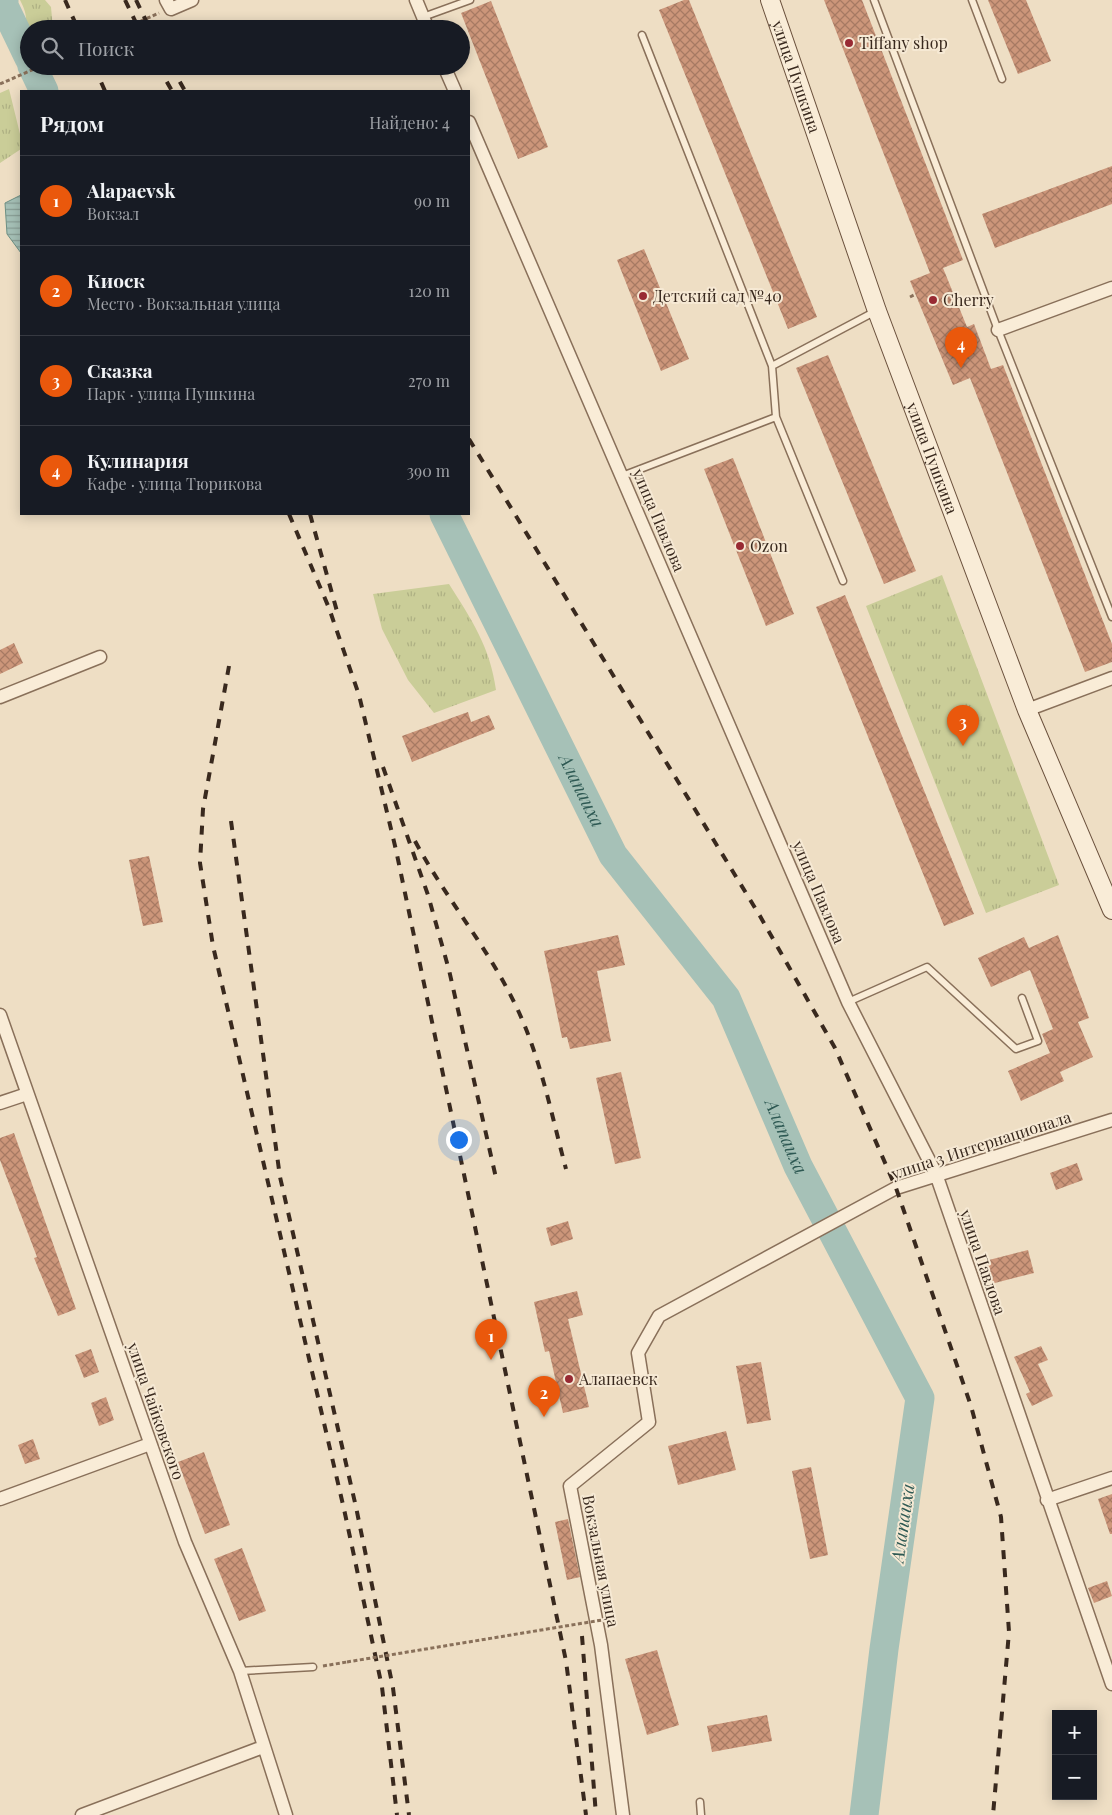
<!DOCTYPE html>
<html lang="ru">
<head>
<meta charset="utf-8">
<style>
	:root { --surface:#171b24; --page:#242831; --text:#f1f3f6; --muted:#9ea1a6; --line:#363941; --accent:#ea580c }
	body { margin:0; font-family:"Playfair Display",serif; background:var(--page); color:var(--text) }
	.controls { position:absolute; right:15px; bottom:15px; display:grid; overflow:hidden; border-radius:0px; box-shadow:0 2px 12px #0003 }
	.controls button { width:45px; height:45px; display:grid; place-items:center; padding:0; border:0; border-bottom:1px solid var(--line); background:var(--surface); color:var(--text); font:25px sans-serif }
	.you { position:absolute; left:458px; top:1139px; width:18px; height:18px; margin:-12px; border:4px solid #fff; border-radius:50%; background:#1a73e8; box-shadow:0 0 0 8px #1a73e833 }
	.badge { display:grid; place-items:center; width:32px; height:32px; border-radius:50%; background:var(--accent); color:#fff; font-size:16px; font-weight:700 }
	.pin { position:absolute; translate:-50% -41px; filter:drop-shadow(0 1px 2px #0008) }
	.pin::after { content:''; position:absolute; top:26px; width:18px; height:15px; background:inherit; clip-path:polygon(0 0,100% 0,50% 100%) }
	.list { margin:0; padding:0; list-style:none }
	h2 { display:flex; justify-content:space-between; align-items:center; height:65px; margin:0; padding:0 20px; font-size:21px }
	h2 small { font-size:16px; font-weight:400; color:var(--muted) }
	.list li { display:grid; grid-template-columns:32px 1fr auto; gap:15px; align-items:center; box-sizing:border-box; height:90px; padding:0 20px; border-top:1px solid var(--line) }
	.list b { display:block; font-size:19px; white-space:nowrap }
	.list p { margin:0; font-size:16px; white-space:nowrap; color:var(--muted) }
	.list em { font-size:16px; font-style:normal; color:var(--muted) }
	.icon { flex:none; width:28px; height:28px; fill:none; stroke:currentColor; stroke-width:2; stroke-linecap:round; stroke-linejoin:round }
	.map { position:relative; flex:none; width:1112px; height:1815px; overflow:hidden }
	.search { position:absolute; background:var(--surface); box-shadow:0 2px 12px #0003; left:20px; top:20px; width:450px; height:55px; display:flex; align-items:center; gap:12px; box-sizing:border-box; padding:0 18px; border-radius:28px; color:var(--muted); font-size:19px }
	.panel { position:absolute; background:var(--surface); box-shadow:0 2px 12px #0003; left:20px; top:90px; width:450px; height:425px; border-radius:0px }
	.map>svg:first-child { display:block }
</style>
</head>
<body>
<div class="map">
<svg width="1112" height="1815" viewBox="0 0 1112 1815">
	<defs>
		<pattern id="grass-tufts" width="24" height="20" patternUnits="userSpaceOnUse" patternTransform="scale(1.25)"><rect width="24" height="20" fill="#cacd98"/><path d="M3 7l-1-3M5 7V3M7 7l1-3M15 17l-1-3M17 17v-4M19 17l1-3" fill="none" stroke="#aeb083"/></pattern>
		<pattern id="water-rules" width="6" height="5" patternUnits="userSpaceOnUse" patternTransform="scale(1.25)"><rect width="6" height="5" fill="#a6c1b7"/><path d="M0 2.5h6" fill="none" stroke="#889d94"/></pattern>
		<pattern id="building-cross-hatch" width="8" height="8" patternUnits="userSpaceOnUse" patternTransform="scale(1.25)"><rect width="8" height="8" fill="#cc967a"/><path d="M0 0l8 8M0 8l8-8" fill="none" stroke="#a77a63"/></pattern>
	</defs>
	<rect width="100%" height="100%" fill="#eedec4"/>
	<path fill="url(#grass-tufts)" d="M20,0h25l6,7 2,22h-24l-2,23c-14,-15 -2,-18 -1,-33 0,-7 -3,-13 -6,-19z
		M9,89l12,49v11l-21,14v-70z
		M942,575l117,310 -73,28 -120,-307z
		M449,584c23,36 41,63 47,106l-62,23 -26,-33 -26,-51 -9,-35z"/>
	<path fill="url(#water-rules)" stroke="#6d9084" d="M21,195v58l-14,-19 -2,-31z"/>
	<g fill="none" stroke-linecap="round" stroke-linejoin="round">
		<g stroke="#a6c1b7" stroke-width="29">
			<path d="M4,0v6l25,52"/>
			<path d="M32,66l12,25"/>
			<path id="s1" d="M444,514l169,341 113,143 72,168 122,232 -36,251 -20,166"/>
		</g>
	</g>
	<path fill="url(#building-cross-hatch)" d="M684,0h5l128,317 -29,12 -129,-319z
		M824,0h38l101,260 -20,8 24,59 7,-3 17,45 12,-4 109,279v18l-27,10 -115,-294 -17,7 -43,-104 20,-8z
		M988,0h38l25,61 -33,13z
		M491,1l57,146 -30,12 -57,-146z
		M1112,166v38l-117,44 -13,-34z
		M644,249l45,110 -28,12 -44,-111z
		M828,355l88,216 -32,13 -88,-216z
		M733,458l61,156 -28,12 -62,-157z
		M845,595l129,319 -30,12 -128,-319z
		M14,643l9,20 -23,11v-24z
		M468,712l3,10 18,-7 6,14 -83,33 -10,-26z
		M149,856l14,66 -20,4 -14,-66z
		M618,935l7,30 -28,6 14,70 -41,8 -3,-12 -5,1 -18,-87z
		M1058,935l31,83 -11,4 15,35 -33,15 4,9 -43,20 -13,-30 42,-18 -8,-19 11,-5 -23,-59 -39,17 -13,-29 46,-21 5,11z
		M621,1072l20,86 -26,6 -19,-86z
		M14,1133l62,176 -18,7 -24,-58 3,-1 -37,-97v-22z
		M1077,1163l6,17 -27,10 -6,-17z
		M568,1221l5,18 -22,7 -5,-18z
		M1028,1250l6,23 -43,11 -6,-23z
		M577,1291l6,24 -15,4 21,88 -26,6 -14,-62 -4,1 -11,-50z
		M1041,1346l7,14 -10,4 15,32 -21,10 -6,-12 4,-2 -16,-35z
		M91,1349l8,23 -15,6 -9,-23z
		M761,1362l10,58 -24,4 -11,-58z
		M106,1397l8,23 -15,6 -8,-23z
		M726,1431l10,39 -58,15 -10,-39z
		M33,1439l7,20 -15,5 -7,-19z
		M204,1452l26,73 -25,9 -27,-72z
		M811,1467l17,88 -18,4 -18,-88z
		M1112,1494v40h-2l-12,-35z
		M568,1519l12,58 -13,3 -12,-58z
		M242,1548l24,63 -27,10 -25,-62z
		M1107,1581l5,15 -18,7 -6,-15z
		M657,1650l22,75 -32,10 -22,-76z
		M767,1715l5,26 -60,11 -5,-26z"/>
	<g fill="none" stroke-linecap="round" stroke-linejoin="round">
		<g stroke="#89705a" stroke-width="9">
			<path id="lane" d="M874,0l124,330 114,287
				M972,0l30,79
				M423,17l47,-17
				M642,35l130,331
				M776,417l67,164
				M622,476l154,-59 -4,-51 104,-55
				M848,1002l79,-35 89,82 22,-8 -16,-43
				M240,1671l73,-4
				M700,1802l1,13"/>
		</g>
		<g stroke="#89705a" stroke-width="15">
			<path id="street" d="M166,0l5,9 21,-9
				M416,0l12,29
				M444,66l11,25
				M469,122l379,880 88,172 176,510
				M998,330l114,-42
				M0,697l100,-40
				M1027,710l85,-32
				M0,1015l185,527 55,129 46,144
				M0,1103l27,-9
				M0,1499l150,-55
				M1047,1500l65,-22
				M82,1815l181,-68
				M623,1815l-22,-170 -31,-159 79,-64 -11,-69 21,-37 237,-128 216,-68"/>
		</g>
		<g stroke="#6b513d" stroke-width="20">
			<g id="secondary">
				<path id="s2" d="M770,0l107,311 150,399 85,200"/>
			</g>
		</g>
		<path stroke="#89705a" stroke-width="3" stroke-dasharray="4 2.5" stroke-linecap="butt" d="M123,29l36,-16
			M0,84l41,-18
			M910,297l6,-3
			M323,1666l24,-4"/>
		<use href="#lane" stroke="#f9ecd7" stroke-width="6"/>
		<use href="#street" stroke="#f9ecd7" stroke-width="12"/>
		<use href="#secondary" stroke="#f9ecd7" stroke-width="18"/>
		<path stroke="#39291e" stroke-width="4" stroke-dasharray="9 9" stroke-linecap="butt" d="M65,0l13,29
			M125,0l14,29
			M136,0l14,29
			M94,66l11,25
			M158,66l14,25
			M171,66l14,25
			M469,439l291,477 75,132 61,140 75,218 30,111 8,115 -16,183
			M289,514l40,94 30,87 37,155 170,811 20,154
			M310,514l28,101
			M229,666l-26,143 -3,54 13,83 131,563 38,178 15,128
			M383,767l45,128 21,75 47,208
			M231,821l49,356 76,330 37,181 16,127
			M415,841c30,56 71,104 99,161 26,52 37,111 52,167
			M582,1636l14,179"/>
		<path stroke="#89705a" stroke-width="3" stroke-dasharray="4 2.5" stroke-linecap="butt" d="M347,1662l255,-42"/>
	</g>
	<g fill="#982a33" stroke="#f6e9d4" stroke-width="2">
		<circle cx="849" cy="43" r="5"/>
		<circle cx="643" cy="296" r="5"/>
		<circle cx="933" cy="300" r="5"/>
		<circle cx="740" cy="546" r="5"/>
		<circle cx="569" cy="1379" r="5"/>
	</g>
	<g text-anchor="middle" stroke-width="4" stroke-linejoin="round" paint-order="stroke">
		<g font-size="16" fill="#39291e" stroke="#f6e9d4" text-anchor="start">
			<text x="859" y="49">Tiffany shop</text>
			<text x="653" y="302">Детский сад №40</text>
			<text x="943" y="306">Cherry</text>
			<text x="750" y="552">Ozon</text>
			<text x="579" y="1385">Алапаевск</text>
		</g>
		<g font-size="16" fill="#39291e" stroke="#f6e9d4">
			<text dy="6" stroke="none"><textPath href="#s2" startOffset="81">улица Пушкина</textPath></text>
			<text dy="6" stroke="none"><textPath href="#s2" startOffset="486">улица Пушкина</textPath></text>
			<text transform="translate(659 520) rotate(67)" y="6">улица Павлова</text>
			<text transform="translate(819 892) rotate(67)" y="6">улица Павлова</text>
			<text transform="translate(981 1145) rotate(-18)" y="6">улица 3 Интернационала</text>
			<text transform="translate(983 1262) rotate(71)" y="6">улица Павлова</text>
			<text transform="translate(156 1411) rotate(71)" y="6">улица Чайковского</text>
			<text transform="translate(601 1561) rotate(79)" y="6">Вокзальная улица</text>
		</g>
		<g font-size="18" font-style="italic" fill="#2e5953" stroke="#f6e9d4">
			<text dy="6" stroke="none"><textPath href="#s1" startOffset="309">Алапаиха</textPath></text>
			<text dy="6" stroke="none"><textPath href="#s1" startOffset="714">Алапаиха</textPath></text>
			<text transform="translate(903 1523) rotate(-82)" y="6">Алапаиха</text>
		</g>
	</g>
</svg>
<div class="controls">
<button>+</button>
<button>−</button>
</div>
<div class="you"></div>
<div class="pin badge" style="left:491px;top:1360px">1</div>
<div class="pin badge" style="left:544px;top:1417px">2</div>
<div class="pin badge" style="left:963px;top:746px">3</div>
<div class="pin badge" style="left:961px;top:368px">4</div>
<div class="search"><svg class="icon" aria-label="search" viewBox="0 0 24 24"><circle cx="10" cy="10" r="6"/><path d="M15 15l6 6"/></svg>Поиск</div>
<section class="panel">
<h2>Рядом<small>Найдено: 4</small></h2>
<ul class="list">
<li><span class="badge">1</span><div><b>Alapaevsk</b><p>Вокзал</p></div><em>90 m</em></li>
<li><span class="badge">2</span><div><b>Киоск</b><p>Место · Вокзальная улица</p></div><em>120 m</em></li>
<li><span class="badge">3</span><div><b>Сказка</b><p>Парк · улица Пушкина</p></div><em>270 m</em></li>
<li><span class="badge">4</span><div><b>Кулинария</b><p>Кафе · улица Тюрикова</p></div><em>390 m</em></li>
</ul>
</section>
</div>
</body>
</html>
